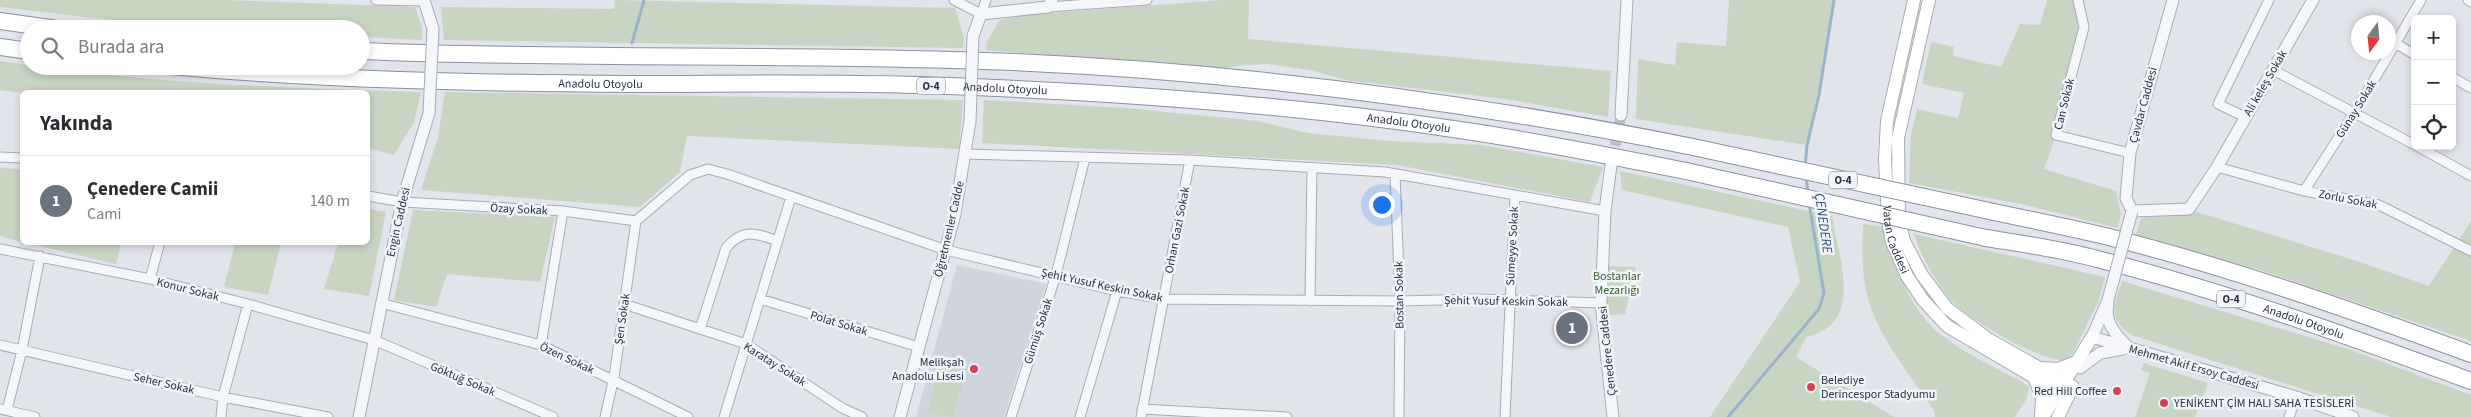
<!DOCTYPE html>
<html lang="tr">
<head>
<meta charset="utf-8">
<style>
	:root { --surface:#fff; --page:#f7f7f7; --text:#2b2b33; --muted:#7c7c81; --line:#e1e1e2; --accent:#b45309 }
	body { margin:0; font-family:"Source Sans 3",sans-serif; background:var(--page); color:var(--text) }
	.controls { position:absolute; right:15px; top:15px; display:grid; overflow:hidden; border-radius:8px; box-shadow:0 2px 8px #0003 }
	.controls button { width:45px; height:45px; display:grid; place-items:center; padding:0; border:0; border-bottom:1px solid var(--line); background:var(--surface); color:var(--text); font:25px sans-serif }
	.compass { position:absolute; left:2351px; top:15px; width:45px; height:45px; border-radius:50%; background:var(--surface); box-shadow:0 2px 8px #0003; rotate:195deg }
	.you { position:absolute; left:1381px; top:204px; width:18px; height:18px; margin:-12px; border:4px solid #fff; border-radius:50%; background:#1a73e8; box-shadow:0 0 0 8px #1a73e833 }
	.badge { display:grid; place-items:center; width:32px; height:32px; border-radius:50%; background:var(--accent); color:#fff; font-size:16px; font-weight:700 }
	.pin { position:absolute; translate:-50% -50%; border:2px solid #fff; box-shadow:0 1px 5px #0006 }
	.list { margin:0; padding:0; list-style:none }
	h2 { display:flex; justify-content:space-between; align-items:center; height:65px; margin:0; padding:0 20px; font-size:21px }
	h2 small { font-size:16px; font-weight:400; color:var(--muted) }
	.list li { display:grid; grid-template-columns:32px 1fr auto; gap:15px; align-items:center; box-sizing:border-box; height:90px; padding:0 20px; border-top:1px solid var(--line) }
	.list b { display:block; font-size:19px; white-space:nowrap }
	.list p { margin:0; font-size:16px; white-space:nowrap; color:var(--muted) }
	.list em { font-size:16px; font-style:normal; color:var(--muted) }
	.icon { flex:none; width:28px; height:28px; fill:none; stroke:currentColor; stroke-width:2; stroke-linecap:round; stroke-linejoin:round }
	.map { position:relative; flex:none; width:2471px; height:417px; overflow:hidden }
	.search { position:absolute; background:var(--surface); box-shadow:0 2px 8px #0003; left:20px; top:20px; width:350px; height:55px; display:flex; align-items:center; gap:12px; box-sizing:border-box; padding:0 18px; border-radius:28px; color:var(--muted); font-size:19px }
	.panel { position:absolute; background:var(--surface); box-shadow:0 2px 8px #0003; left:20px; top:90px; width:350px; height:155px; border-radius:8px }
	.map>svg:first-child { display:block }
</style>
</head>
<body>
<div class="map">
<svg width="2471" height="417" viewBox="0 0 2471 417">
	<rect width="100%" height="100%" fill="#e1e5eb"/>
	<path fill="#cfd4dd" d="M957,265l89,19 -42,133h-88z"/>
	<path fill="#c7d5c2" d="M0,0h225l190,7 7,21v12l-61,-3v-8l-189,-2 -172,-20z
		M615,0l340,8 9,29 -1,11 -519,-8 -3,-33 173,2z
		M1222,0h27l-1,39 363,32 -3,46 -103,-18 -160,-19 -30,-9 -47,-7 -26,1 -22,4 -234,-19 1,-8 13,-22 24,-5z
		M1729,0h106l-16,95 -12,50 -171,-26 2,-60 37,6 2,-23 49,4z
		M2047,0h33l4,27 -28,108 -12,34 72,22 5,23 -3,14 -97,-24 -112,-21 2,-48 6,-26 41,9 6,-25 -42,-9 9,-42 23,5 -1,9 48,11 19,-43 20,1z
		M0,61c137,22 281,27 421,31l-7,30 -20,33 -26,-7v-56l-346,1 -22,-3z
		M445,92l518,8 -4,49 -272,-13 -7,36 -40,35 -219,-17 17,-53z
		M984,100l141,8 133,13 50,12 81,8 93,4 121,22 -13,35 -193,-37 -415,-22z
		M0,168l22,1v73l-22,-6z
		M1620,171l212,45c7,43 33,108 -26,121l-10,20 98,60h-184l90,-135 -12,-55 -166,-37z
		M368,209l18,3 -17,84 -45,-7 14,-46 30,-1z
		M413,210l142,7 -15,65 -93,-8 -11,33 -42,-7z
		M2197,212l160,49 72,25 42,-65v120l-214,-72 -122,-31 6,-20z
		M1863,224l20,3c12,38 25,81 57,107 26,21 59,35 89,52l-2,12 -12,19h-80l-1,-6c-22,-35 -51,-67 -64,-106 -9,-26 -8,-55 -7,-81z
		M1914,234l191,43 -7,25 -25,51 -5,7c-27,3 -99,-40 -117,-60 -15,-17 -31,-46 -37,-66z
		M27,243h94l-5,21z
		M235,243h46l-13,52 -44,-8z
		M1603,266l33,1 -11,47 -22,2z
		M2122,281l226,68 123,46v22h-80l-259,-82c-25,-16 -18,-29 -10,-54z
		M940,363l26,7 -13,47 -26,-4z
		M2144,363l64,20 -13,34h-60l15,-44 -9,-3z"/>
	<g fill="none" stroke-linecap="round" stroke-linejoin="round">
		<path stroke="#9bb3cd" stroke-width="3" d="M632,43l12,-43
			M1805,167l2,-22 12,-50 15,-95
			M1806,176l2,16
			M1728,417l91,-108 5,-16 -15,-90"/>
		<path stroke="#bcc1ca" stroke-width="11" stroke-dasharray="11 5.5" stroke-linecap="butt" d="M1612,162l9,-47"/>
		<g stroke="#a6acb6" stroke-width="11">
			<path id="minor" d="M376,0l48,1
				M954,0l27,14 5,-14
				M2078,0l6,27 -28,108 74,18
				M2468,0l3,2
				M1048,7l99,-7
				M2395,43l20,12
				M2273,70l142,75
				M2452,77l19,11
				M2245,117l-27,-13 51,-104
				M2417,146l54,30
				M965,154l225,6 195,12 220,39
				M0,157l22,1
				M2217,167l87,24 75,14 92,46
				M1395,174l5,127 -1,116
				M2304,191l51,-79 66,-112
				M368,196l34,6 161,9 73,10
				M636,221l54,-46 18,-6 19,5 219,76 171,41 47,8 236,2 80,-2 121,4
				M0,249l150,30 98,25 126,36 179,77
				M150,279l10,-37
				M760,299l159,48
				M1310,301l2,-133
				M381,303l160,42 147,72
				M624,304l122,40 96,64 20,9
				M700,329l26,-81c17,-20 29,-15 52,-7
				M0,345l223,52 105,20
				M541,345l22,-134
				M0,409l35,8
				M1142,409l145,8
				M7,410l15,-60 18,-94
				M221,417l2,-20 25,-93
				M605,417l9,-40 22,-156
				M724,417l67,-220
				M1011,417l45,-142 29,-117
				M1080,417l37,-126
				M1141,417l49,-257
				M1505,417l10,-222
				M2289,417l7,-20"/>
		</g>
		<g stroke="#a6acb6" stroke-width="13">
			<path id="tertiary" d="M424,0l9,29
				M2173,0l-43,153 -4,45 6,13 57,-2 28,-42 96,-167
				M973,36l8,-22 67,-7 4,-7
				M1621,115l6,-115
				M1611,165l-6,46 -4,92 12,114
				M2108,300l-16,37 204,60 57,20
				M2108,304c-4,18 8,31 19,42
				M2080,368l20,-15 23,-4
				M359,417l43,-215 27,-89
				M900,417l55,-203 15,-93"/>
		</g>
		<g stroke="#a6acb6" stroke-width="14">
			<g id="secondary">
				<path id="s1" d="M1914,0l-27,121 -2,38 3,62 4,21 15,34 16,24 24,26 121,71"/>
				<path d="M1929,0l-31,138 1,81 5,22 18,34 25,33 41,31 85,48"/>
				<path d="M2040,368l18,1 18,-7"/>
				<path d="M2035,379l7,19 -1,19"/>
				<path d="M2043,417l49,-80"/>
				<path d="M2058,417l13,-27"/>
			</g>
		</g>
		<g stroke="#8892a2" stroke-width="18">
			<g id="motorway">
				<path d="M0,21l57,8"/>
				<path d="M0,47l29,4"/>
				<path d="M361,51c217,9 435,2 652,11 228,10 457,40 680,85"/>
				<path id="s2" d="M170,66c152,14 306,17 459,18 96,0 193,-2 290,1 180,6 363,18 541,45 76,11 151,26 226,41"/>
				<path d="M1994,212c37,8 74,15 111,24 124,31 246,74 366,118"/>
				<path id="s3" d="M1986,238c37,6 75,11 111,21 127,32 251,77 374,122"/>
			</g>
		</g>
		<use href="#minor" stroke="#f5f6f9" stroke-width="9"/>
		<use href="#tertiary" stroke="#f5f6f9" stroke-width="11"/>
		<use href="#secondary" stroke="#fff" stroke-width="12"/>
		<use href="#motorway" stroke="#fff" stroke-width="16"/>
		<g stroke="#a6acb6" stroke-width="13" stroke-linecap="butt">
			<path id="tertiary-bridge" d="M429,113l4,-84
				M970,121l3,-85
				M2108,300l24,-89"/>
		</g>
		<g stroke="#8892a2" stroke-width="18" stroke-linecap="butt">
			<path id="motorway-bridge" d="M1693,147l301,65
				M1686,171l300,67"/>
		</g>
		<use href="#tertiary-bridge" stroke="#f5f6f9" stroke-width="11"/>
		<use href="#motorway-bridge" stroke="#fff" stroke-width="16"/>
	</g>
	<g fill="#d74056" stroke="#f1f4f8" stroke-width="2">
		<circle cx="974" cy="369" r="5"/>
		<circle cx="1811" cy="387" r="5"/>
		<circle cx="2117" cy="391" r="5"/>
		<circle cx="2164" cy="403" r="5"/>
	</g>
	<g text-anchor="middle" stroke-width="5" stroke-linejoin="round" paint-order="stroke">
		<g fill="#f1f4f8" stroke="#646c7a" stroke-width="1">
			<rect x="917" y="77.5" width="28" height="17" rx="4"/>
			<rect x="1829" y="171.5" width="28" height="17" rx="4"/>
			<rect x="2217" y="290.5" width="28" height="17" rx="4"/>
		</g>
		<g font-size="11" font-weight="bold" fill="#283244">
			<text x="931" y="90">O-4</text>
			<text x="1843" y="184">O-4</text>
			<text x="2231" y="303">O-4</text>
		</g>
		<g font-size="12" fill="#283244" stroke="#f1f4f8">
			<text dy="4" stroke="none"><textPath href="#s2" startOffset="431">Anadolu Otoyolu</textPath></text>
			<text transform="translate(2265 83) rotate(-60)" y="4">Ali keleş Sokak</text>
			<text dy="4" stroke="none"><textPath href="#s2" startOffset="836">Anadolu Otoyolu</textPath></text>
			<text transform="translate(2064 104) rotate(-76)" y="4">Can Sokak</text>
			<text transform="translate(2143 105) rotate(-75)" y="4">Çavdar Caddesi</text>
			<text transform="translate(2356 109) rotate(-58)" y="4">Günay Sokak</text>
			<text dy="4" stroke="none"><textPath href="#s2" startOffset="1241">Anadolu Otoyolu</textPath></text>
			<text transform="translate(2348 199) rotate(11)" y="4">Zorlu Sokak</text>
			<text transform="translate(519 209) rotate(3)" y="4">Özay Sokak</text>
			<text transform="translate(398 222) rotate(-77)" y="4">Engin Caddesi</text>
			<text transform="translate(949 229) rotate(-77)" y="4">Öğretmenler Cadde</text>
			<text transform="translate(1177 230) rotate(-79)" y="4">Orhan Gazi Sokak</text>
			<text dy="4" stroke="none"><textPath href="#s1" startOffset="244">Vatan Caddesi</textPath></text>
			<text transform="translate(1512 246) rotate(-87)" y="4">Sümeyye Sokak</text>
			<text transform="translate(1102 285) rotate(12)" y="4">Şehit Yusuf Keskin Sokak</text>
			<text transform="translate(188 289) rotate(14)" y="4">Konur Sokak</text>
			<text transform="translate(1399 295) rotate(-91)" y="4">Bostan Sokak</text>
			<text transform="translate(1506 301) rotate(1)" y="4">Şehit Yusuf Keskin Sokak</text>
			<text transform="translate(622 319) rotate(-82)" y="4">Şen Sokak</text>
			<text dy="4" stroke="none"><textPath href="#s3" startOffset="329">Anadolu Otoyolu</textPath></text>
			<text transform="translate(839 323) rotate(17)" y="4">Polat Sokak</text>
			<text transform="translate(1038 331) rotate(-72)" y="4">Gümüş Sokak</text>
			<text transform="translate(1607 351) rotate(-96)" y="4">Çenedere Caddesi</text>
			<text transform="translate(567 358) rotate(25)" y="4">Özen Sokak</text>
			<text transform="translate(775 364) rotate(32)" y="4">Karatay Sokak</text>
			<text transform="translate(2194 367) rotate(16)" y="4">Mehmet Akif Ersoy Caddesi</text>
			<text transform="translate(463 379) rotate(23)" y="4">Göktuğ Sokak</text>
			<text transform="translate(164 383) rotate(13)" y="4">Seher Sokak</text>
		</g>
		<g font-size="12" fill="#3d6135" stroke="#f1f4f8">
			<text x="1617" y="280">Bostanlar<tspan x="1617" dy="14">Mezarlığı</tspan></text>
		</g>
		<g font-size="12" fill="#283244" stroke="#f1f4f8" text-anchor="end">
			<text x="964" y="366">Melikşah<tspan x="964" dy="14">Anadolu Lisesi</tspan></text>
			<text x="1821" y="384" text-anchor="start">Belediye<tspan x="1821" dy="14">Derincespor Stadyumu</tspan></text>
			<text x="2107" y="395">Red Hill Coffee</text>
			<text x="2174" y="407" text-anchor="start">YENİKENT ÇİM HALI SAHA TESİSLERİ</text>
		</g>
		<g font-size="14" font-style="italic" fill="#30517b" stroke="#f1f4f8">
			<text transform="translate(1824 223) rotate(82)" y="5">ÇENEDERE</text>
		</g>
	</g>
</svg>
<div class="controls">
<button>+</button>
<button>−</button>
<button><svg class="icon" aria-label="locate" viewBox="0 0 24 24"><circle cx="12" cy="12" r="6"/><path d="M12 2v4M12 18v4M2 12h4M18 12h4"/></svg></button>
</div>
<svg class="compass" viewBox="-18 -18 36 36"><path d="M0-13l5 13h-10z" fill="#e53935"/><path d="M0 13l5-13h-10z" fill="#7c7c81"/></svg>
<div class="you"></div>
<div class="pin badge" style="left:1572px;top:328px;background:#6b7280">1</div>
<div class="search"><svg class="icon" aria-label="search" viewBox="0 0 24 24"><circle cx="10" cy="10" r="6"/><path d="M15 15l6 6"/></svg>Burada ara</div>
<section class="panel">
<h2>Yakında<small></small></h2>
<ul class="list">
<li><span class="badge" style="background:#6b7280">1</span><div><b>Çenedere Camii</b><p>Cami</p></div><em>140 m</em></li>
</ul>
</section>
</div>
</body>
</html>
